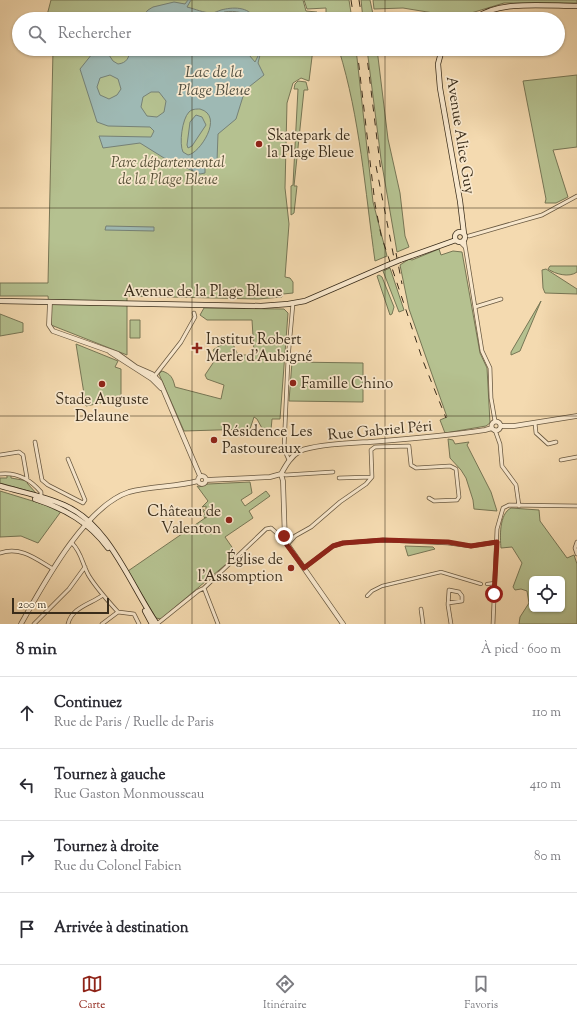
<!DOCTYPE html>
<html lang="fr">
<head>
<meta charset="utf-8">
<style>
	:root { --surface:#fff; --page:#f7f7f7; --text:#2b2b33; --muted:#7c7c81; --line:#e1e1e2; --accent:#8f2418 }
	body { margin:0; font-family:"Sorts Mill Goudy",serif; background:var(--page); color:var(--text) }
	.controls { position:absolute; right:12px; bottom:12px; display:grid; overflow:hidden; border-radius:6px; box-shadow:0 1px 3px #0004 }
	.controls button { width:36px; height:36px; display:grid; place-items:center; padding:0; border:0; border-bottom:1px solid var(--line); background:var(--surface); color:var(--text); font:20px sans-serif }
	.scale { position:absolute; left:12px; bottom:10px; width:97px; box-sizing:border-box; padding-left:4px; border:2px solid #392c1a; border-top:0; font-size:11px; line-height:14px; white-space:nowrap; color:#392c1a; -webkit-text-stroke:3px #f8e7cc; paint-order:stroke }
	.stop { position:absolute; width:12px; height:12px; margin:-9px; border:3px solid #8f2418; border-radius:50%; background:#fff }
	.stop.end { background:#8f2418; border-color:#fff; box-shadow:0 1px 4px #0008 }
	.list { margin:0; padding:0; list-style:none }
	h2 { display:flex; justify-content:space-between; align-items:center; height:52px; margin:0; padding:0 16px; font-size:17px }
	h2 small { font-size:13px; font-weight:400; color:var(--muted) }
	.list li { display:grid; grid-template-columns:26px 1fr auto; gap:12px; align-items:center; box-sizing:border-box; height:72px; padding:0 16px; border-top:1px solid var(--line) }
	.list b { display:block; font-size:15px; white-space:nowrap }
	.list p { margin:0; font-size:13px; white-space:nowrap; color:var(--muted) }
	.list em { font-size:13px; font-style:normal; color:var(--muted) }
	.icon { flex:none; width:22px; height:22px; fill:none; stroke:currentColor; stroke-width:2; stroke-linecap:round; stroke-linejoin:round }
	.map { position:relative; flex:none; width:577px; height:624px; overflow:hidden }
	.search { position:absolute; background:var(--surface); box-shadow:0 1px 3px #0004; left:12px; right:12px; top:12px; height:44px; display:flex; align-items:center; gap:10px; box-sizing:border-box; padding:0 14px; border-radius:22px; color:var(--muted); font-size:15px }
	.sheet { height:340px; background:var(--surface) }
	nav { display:flex; justify-content:space-around; align-items:center; box-sizing:border-box; height:56px; border-top:1px solid var(--line); background:var(--surface); font-size:11px; color:var(--muted) }
	nav a { display:grid; justify-items:center; gap:2px }
	nav .on { color:var(--accent) }
	.map>svg:first-child { display:block }
</style>
</head>
<body>
<div class="map">
<svg width="577" height="624" viewBox="0 0 577 624">
	<rect width="100%" height="100%" fill="#f4dab0"/>
	<filter id="stains"><feTurbulence type="fractalNoise" baseFrequency=".005" numOctaves="4"/><feColorMatrix values="0 0 0 0 .2 0 0 0 0 .09 0 0 0 0 .02 0 0 0 .5 -.17"/></filter>
	<radialGradient id="worn" r=".72"><stop offset=".6" stop-color="#630" stop-opacity="0"/><stop offset="1" stop-color="#630" stop-opacity=".3"/></radialGradient>
	<path fill="#b5c190" stroke="#777655" fill-rule="evenodd" d="M51,0h252l3,11 11,1v7h-271z
		M304,0h45l3,19h-26v-11l-19,1z
		M361,0h9l4,19h-11z
		M373,0h204v3h-73l-46,14 -55,-9 -29,1z
		M45,49h268l-4,32 -8,-3 -8,5 -6,20 -2,85 4,36 -4,53 5,1 3,4v11l-10,1 -1,3 -24,2 -131,-3v59l-76,-30 -3,-29h-48v-13h48l5,-233z
		M333,49h23l17,153 14,54 -12,5c-10,-71 -15,-143 -36,-211z
		M367,49h10l11,90 12,54 5,43 4,11 -12,5 -16,-93z
		M577,75v72l-24,3 15,47 -12,6h-11l1,-4 -23,-118z
		M298,81l8,1 2,8h-4l-10,96h3l-3,27 -3,2v-29l2,-1 5,-96h-4l1,-5z
		M439,249l2,6 12,-4 9,1 18,101 7,15 3,55 -4,3 -41,7 -5,-13 7,-3 -38,-108 -9,-44 9,-6 3,1z
		M550,266h27v6c-8,6 -22,2 -29,-3z
		M390,268l14,42 -5,2 -16,-41z
		M546,269l31,20v5l-32,-1 -2,-5 -1,-18z
		M379,275l3,2 12,30 -2,7 -2,1 -13,-39z
		M541,301l-21,50 -9,4v-3z
		M204,308l80,1 4,4 -8,106h-8l-1,11h-8l-6,-11 -3,-2 -4,12 -66,2 -25,-57 3,-3c9,3 11,7 13,16l46,12 3,-14 -17,-6 -2,-4 12,-18 -4,-7 6,-4 13,-4 6,13h9l7,-3 -2,-32h-45l-7,-5z
		M0,314l23,9v9l-23,4z
		M130,320h10v18h-10z
		M76,344l42,17 -3,6 6,2v30l-35,7z
		M292,362l71,1v39l-74,-1z
		M448,439l5,1 2,4 14,-2 -2,3 24,47 6,19 -23,-2 -1,-9 -7,-22 -5,-8 -11,-12z
		M7,475h4v3l17,3 -1,2 9,10 -36,-10v-5h7z
		M250,482l2,11 -11,7 4,6 21,-15 4,5 -21,15 4,7 -28,19 11,16 -11,12 -64,54 -5,-1 -28,-47 80,-55 -3,2 -2,-2 2,-2 -3,-5 4,2v-5l-4,1 6,-6 -11,-15 2,1 9,-3z
		M0,491l62,19 -24,33 -17,-7 -21,1z
		M511,508l28,2 1,11 27,37 7,-3 3,9v60h-58l1,-7 9,-14 -2,-12 -6,-2 -6,1 -2,-3 9,-24 -10,-16 -11,1c-1,-11 -2,-34 10,-40zM532,579h30v30h-30z
		M405,546l28,1 2,2 -27,7z"/>
	<path fill="#9eb9b4" stroke="#768176" fill-rule="evenodd" d="M188,0h3l-4,7c8,2 17,6 25,6 2,0 6,-2 9,-3 11,-3 28,-4 34,9 -10,-6 -19,-9 -31,-7l-3,3 2,4h-83l8,-9 5,-3 21,-5 11,2z
		M96,49h9l8,12 5,3c9,-1 12,-7 11,-15h115l11,13 3,-6 -4,-7h3l3,6 -2,8 6,12 -19,15 -9,29 -18,15 -1,27h-10l-2,2v10l-5,1 -36,-16 -24,-15 -37,5 -4,-12 52,1 3,-6 -4,-4 -42,-1 -11,-4 -17,-53zM110,75l8,4 3,10 -4,6 -8,4 -9,-4 -3,-8 3,-9zM151,92h8l7,9 -2,11 -7,5 -10,-1 -6,-9 2,-10zM200,109c25,7 -1,45 -12,46l-5,-3c-4,-8 -1,-33 6,-40 3,-3 7,-3 11,-3z
		M196,115l6,2 4,8 -14,21 -4,2 -1,-3 3,-23z
		M106,226l48,1v4l-49,-1z"/>
	<g fill="none" stroke-linecap="round" stroke-linejoin="round">
		<g stroke="#685840" stroke-width="4">
			<path id="pedestrian" d="M487,584l8,-1
				M367,596l5,-5 10,-5 59,-14 40,12"/>
		</g>
		<g stroke="#685840" stroke-width="4.5">
			<path id="minor" d="M469,236l73,-21 35,-19
				M464,239l18,112 8,17 1,30 4,23
				M460,242l5,5
				M475,307l26,-8
				M153,378l28,-36 14,-25 -1,-4
				M535,423l1,10 12,11 8,-2
				M495,430l5,14 2,22 14,19 3,21
				M35,442l7,38 6,5 35,18 2,-3 -17,-41
				M0,455l19,-3 4,3 4,23
				M289,460l-5,-11 4,-90 5,-56
				M561,460l16,-3
				M0,474c17,-2 30,5 41,18v6
				M281,474l5,1 47,-3
				M339,478l33,-1
				M577,542l-2,6 2,6
				M72,543c10,10 10,21 17,33 8,13 19,25 29,36l16,2 5,10
				M287,545l8,-9 16,-9 29,-25 26,-18 6,-7 -1,-27 4,-3 34,-1 2,19 5,3 34,-2 6,3 3,28 -2,3 -23,1 -5,-3
				M0,553c21,-7 36,6 53,16
				M304,568l29,-22 10,-3 40,-3 65,3 23,3 26,-4
				M204,588l14,36
				M448,603l14,-2v-5l-3,-4 -10,-2 -1,15 3,19
				M421,609l2,15
				M34,624l35,-35 16,-22
				M68,624c4,-17 23,-20 35,-29
				M102,624l16,-12
				M157,624l41,-33 6,-3 62,-59 5,-1 8,7 5,1
				M493,624l4,-95 6,-21 6,-3 68,1"/>
		</g>
		<g stroke="#685840" stroke-width="5.5">
			<path id="tertiary" d="M50,302l-1,23 4,6 65,23 18,13 16,7 8,8 40,94
				M110,352l42,27 9,9
				M491.5 426a4.5 4.5 0 1 1 9 0a4.5 4.5 0 1 1-9 0Z
				M501,426h13l63,-10
				M281,474c5,-9 10,-18 19,-23 16,-7 52,-8 70,-9 39,-3 77,-6 115,-12l7,-2
				M281,474l2,7 2,60 58,83
				M198 480a4 4 0 1 1 8 0a4 4 0 1 1-8 0Z
				M206,480l64,-3 11,-3
				M21,624c22,-39 64,-118 108,-132 22,-6 47,-5 69,-11"/>
		</g>
		<g stroke="#392c1a" stroke-width="6">
			<path id="secondary" d="M476,18c23,-18 71,-12 101,-12
				M462,19l7,-4 8,4
				M442,49l-4,15 2,24 20,113 4,33
				M455 237a5 5 0 1 1 10 0a5 5 0 1 1-10 0Z
				M400,260l56,-20
				M0,301l261,5 27,-2 17,-3 83,-36
				M0,486c21,6 44,10 64,19 46,20 66,80 93,119
				M35,499c30,10 54,23 73,49
				M145,611l7,13"/>
		</g>
		<use href="#pedestrian" stroke="#f8e7cc" stroke-width="2.5"/>
		<use href="#minor" stroke="#f8e7cc" stroke-width="3"/>
		<use href="#tertiary" stroke="#f8e7cc" stroke-width="4"/>
		<use href="#secondary" stroke="#f8e7cc" stroke-width="4.5"/>
		<path stroke="#392c1a" stroke-width="1" stroke-dasharray="7 7" stroke-linecap="butt" d="M351,0l3,19
			M359,0l3,19
			M357,49l18,155 6,31 42,126 23,57
			M366,49l15,123
			M376,166l18,92
			M396,253l6,31"/>
		<g stroke="#392c1a" stroke-width="6" stroke-linecap="butt">
			<path id="secondary-bridge" d="M388,265l12,-5"/>
		</g>
		<use href="#secondary-bridge" stroke="#f8e7cc" stroke-width="4.5"/>
	</g>
	<g fill="none" stroke-linecap="round" stroke-linejoin="round">
		<path stroke="#8f2418" stroke-width="5" d="M284,536l3,9 17,23 29,-22 10,-3 40,-3 65,2 23,4 26,-4 -3,52"/>
	</g>
	<path fill="none" stroke="#392c1a" stroke-width="1" stroke-opacity="0.55" d="M192,0v19M385,0v19M192,49v575M385,49v575M0,208h577M0,416h577"/>
	<g fill="#8f2418" stroke="#f8e7cc" stroke-width="1.5">
		<circle cx="259" cy="144" r="4"/>
		<path d="M195 342h4v4h4v4h-4v4h-4v-4h-4v-4h4z"/>
		<circle cx="293" cy="383" r="4"/>
		<circle cx="102" cy="384" r="4"/>
		<circle cx="214" cy="440" r="4"/>
		<circle cx="229" cy="520" r="4"/>
		<circle cx="291" cy="568" r="4"/>
	</g>
	<g text-anchor="middle" stroke-width="3.5" stroke-linejoin="round" paint-order="stroke">
		<g font-size="15" fill="#392c1a" stroke="#f8e7cc" text-anchor="start">
			<text x="267" y="140">Skatepark de<tspan x="267" dy="17">la Plage Bleue</tspan></text>
			<text x="206" y="344">Institut Robert<tspan x="206" dy="17">Merle d'Aubigné</tspan></text>
			<text x="301" y="388">Famille Chino</text>
			<text x="102" y="404" text-anchor="middle">Stade Auguste<tspan x="102" dy="17">Delaune</tspan></text>
			<text x="222" y="436">Résidence Les<tspan x="222" dy="17">Pastoureaux</tspan></text>
			<text x="221" y="516" text-anchor="end">Château de<tspan x="221" dy="17">Valenton</tspan></text>
			<text x="283" y="564" text-anchor="end">Église de<tspan x="283" dy="17">l'Assomption</tspan></text>
		</g>
		<g font-size="15" fill="#392c1a" stroke="#f8e7cc">
			<text transform="translate(461 135) rotate(81)" y="5">Avenue Alice Guy</text>
			<text x="203" y="296">Avenue de la Plage Bleue</text>
			<text transform="translate(380 430) rotate(-5)" y="5">Rue Gabriel Péri</text>
		</g>
		<g font-size="15" font-style="italic" fill="#585138" stroke="#f8e7cc">
			<text x="168" y="167">Parc départemental<tspan x="168" dy="17">de la Plage Bleue</tspan></text>
		</g>
		<g font-size="16" font-style="italic" fill="#524f40" stroke="#f8e7cc">
			<text x="214" y="77">Lac de la<tspan x="214" dy="18">Plage Bleue</tspan></text>
		</g>
	</g>
	<rect width="100%" height="100%" filter="url(#stains)"/>
	<rect width="100%" height="100%" fill="url(#worn)"/>
</svg>
<div class="controls">
<button><svg class="icon" aria-label="locate" viewBox="0 0 24 24"><circle cx="12" cy="12" r="6"/><path d="M12 2v4M12 18v4M2 12h4M18 12h4"/></svg></button>
</div>
<div class="scale">200 m</div>
<div class="stop" style="left:494px;top:594px"></div>
<div class="stop end" style="left:284px;top:536px"></div>
<div class="search"><svg class="icon" aria-label="search" viewBox="0 0 24 24"><circle cx="10" cy="10" r="6"/><path d="M15 15l6 6"/></svg>Rechercher</div>
</div>
<section class="sheet">
<h2>8 min<small>À pied · 600 m</small></h2>
<ul class="list">
<li><svg class="icon" aria-label="ahead" viewBox="0 0 24 24"><path d="M12 20V5M6 11l6-6 6 6"/></svg><div><b>Continuez</b><p>Rue de Paris / Ruelle de Paris</p></div><em>110 m</em></li>
<li><svg class="icon" aria-label="left" viewBox="0 0 24 24"><path d="M17 20v-9H6M10 6l-5 5 5 5"/></svg><div><b>Tournez à gauche</b><p>Rue Gaston Monmousseau</p></div><em>410 m</em></li>
<li><svg class="icon" aria-label="right" viewBox="0 0 24 24"><path d="M7 20v-9h11M14 6l5 5-5 5"/></svg><div><b>Tournez à droite</b><p>Rue du Colonel Fabien</p></div><em>80 m</em></li>
<li><svg class="icon" aria-label="arrive" viewBox="0 0 24 24"><path d="M6 21V4h12l-3 4 3 4H6"/></svg><div><b>Arrivée à destination</b></div></li>
</ul>
</section>
<nav>
<a class="on"><svg class="icon" aria-label="map" viewBox="0 0 24 24"><path d="M3 6l6-2 6 2 6-2v14l-6 2-6-2-6 2zM9 4v14M15 6v14"/></svg>Carte</a>
<a><svg class="icon" aria-label="directions" viewBox="0 0 24 24"><path d="M12 3l9 9-9 9-9-9zM9 14v-3h6M13 9l2 2-2 2"/></svg>Itinéraire</a>
<a><svg class="icon" aria-label="saved" viewBox="0 0 24 24"><path d="M7 4h10v16l-5-4-5 4z"/></svg>Favoris</a>
</nav>
</body>
</html>
